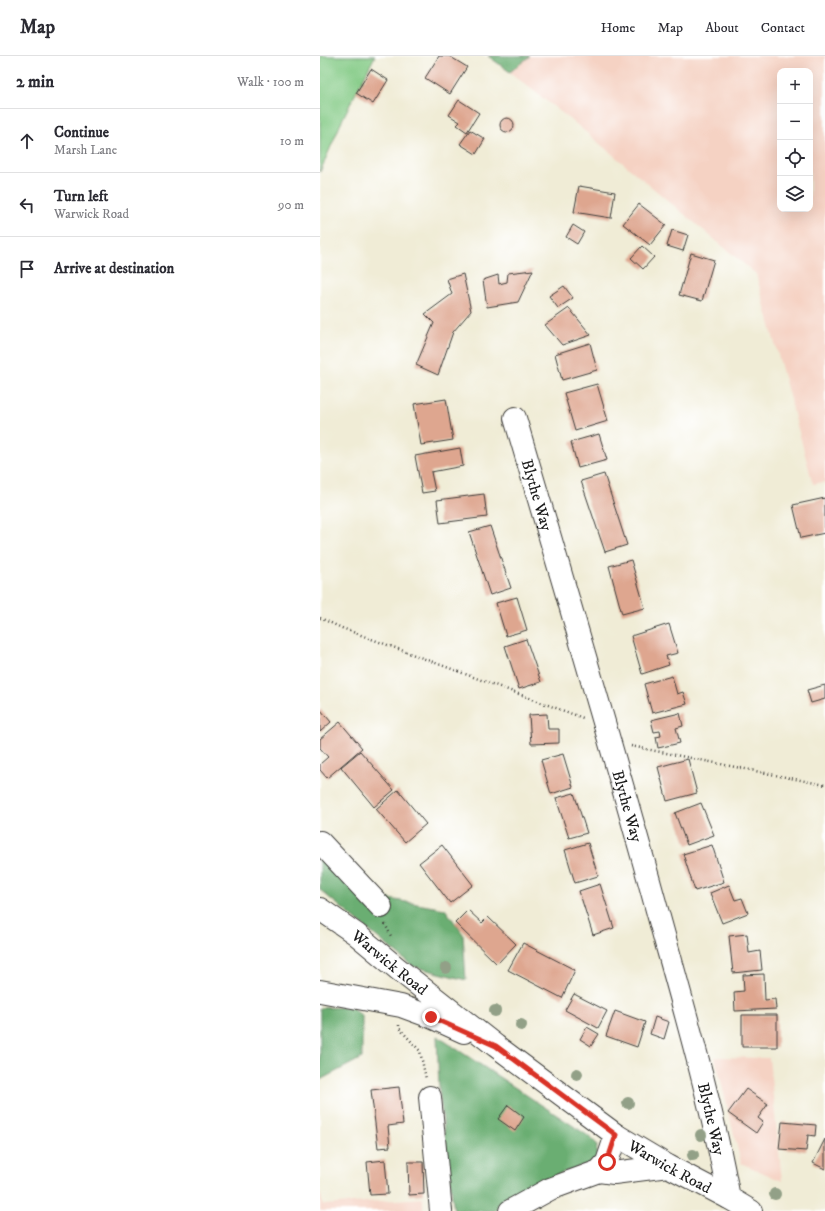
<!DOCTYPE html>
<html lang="en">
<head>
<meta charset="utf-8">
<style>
	:root { --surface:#fff; --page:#f7f7f7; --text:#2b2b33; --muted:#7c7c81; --line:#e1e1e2 }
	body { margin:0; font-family:"IM FELL DW Pica",serif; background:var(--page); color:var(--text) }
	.controls { position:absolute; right:12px; top:12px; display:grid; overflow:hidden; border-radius:8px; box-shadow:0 4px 16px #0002 }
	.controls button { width:36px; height:36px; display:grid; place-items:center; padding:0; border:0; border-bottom:1px solid var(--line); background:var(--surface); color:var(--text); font:20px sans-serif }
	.stop { position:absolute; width:12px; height:12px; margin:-9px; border:3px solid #d93025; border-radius:50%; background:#fff }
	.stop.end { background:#d93025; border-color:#fff; box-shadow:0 1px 4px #0008 }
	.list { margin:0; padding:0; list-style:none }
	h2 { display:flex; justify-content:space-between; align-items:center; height:52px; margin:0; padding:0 16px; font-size:17px }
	h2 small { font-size:13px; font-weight:400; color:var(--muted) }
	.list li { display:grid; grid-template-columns:26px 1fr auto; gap:12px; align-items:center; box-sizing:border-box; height:64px; padding:0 16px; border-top:1px solid var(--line) }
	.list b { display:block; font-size:15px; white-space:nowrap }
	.list p { margin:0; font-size:13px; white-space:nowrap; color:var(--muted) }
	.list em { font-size:13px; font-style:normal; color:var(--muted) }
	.icon { flex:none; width:22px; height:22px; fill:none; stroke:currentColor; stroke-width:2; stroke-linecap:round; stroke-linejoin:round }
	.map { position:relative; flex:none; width:505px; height:1155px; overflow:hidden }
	header { display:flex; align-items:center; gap:24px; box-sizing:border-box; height:56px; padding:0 20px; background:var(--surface); border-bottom:1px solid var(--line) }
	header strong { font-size:19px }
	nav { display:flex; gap:22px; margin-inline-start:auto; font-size:14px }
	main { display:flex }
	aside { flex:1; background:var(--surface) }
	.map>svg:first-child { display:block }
</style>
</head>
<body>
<header>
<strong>Map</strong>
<nav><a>Home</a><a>Map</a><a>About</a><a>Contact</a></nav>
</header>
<main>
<aside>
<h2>2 min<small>Walk · 100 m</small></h2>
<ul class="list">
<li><svg class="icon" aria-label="ahead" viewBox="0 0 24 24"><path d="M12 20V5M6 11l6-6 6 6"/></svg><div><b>Continue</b><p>Marsh Lane</p></div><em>10 m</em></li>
<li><svg class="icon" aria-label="left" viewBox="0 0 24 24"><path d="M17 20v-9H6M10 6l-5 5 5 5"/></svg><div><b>Turn left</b><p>Warwick Road</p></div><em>90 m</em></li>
<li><svg class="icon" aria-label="arrive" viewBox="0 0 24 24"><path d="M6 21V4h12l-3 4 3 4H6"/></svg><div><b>Arrive at destination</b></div></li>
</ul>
</aside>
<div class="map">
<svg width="505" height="1155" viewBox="0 0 505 1155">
	<rect width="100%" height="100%" fill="#fff"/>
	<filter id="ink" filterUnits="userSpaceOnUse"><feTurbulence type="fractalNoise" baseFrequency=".025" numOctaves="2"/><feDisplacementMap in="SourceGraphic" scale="8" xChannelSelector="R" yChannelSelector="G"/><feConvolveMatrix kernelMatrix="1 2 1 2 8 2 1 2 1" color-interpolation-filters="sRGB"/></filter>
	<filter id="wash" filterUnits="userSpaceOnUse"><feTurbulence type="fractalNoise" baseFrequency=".012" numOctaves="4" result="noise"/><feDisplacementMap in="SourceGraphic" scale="16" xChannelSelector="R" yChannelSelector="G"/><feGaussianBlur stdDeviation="0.9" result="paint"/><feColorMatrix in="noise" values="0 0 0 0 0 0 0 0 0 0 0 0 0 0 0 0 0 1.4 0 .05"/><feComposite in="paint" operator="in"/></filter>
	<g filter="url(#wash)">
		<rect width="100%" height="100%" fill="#f0ecd6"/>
		<path fill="#f5d2c3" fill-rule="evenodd" d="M169,0h336v426l-12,2 -57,-210 -180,-150zM460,15h30v138h-30z
			M395,1001l54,1 13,123 -41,-18z
			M0,1135l3,14 100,-7v13h-103z"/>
		<path fill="#83ca85" stroke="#507350" d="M0,0h55l-31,60 -24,56z"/>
		<path fill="#6aae72" stroke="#436547" d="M168,0h42l-20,16z
			M0,801l64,41 61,11 18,25 3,46 -54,-14 -92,-76z
			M31,951l11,9v42l-42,22v-72z
			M117,980l150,99 10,9 -1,17 -40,14 -62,36h-40l-15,-122z"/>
		<g id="blocks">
			<path fill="#dea68f" d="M119,0h10l18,11 -17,27 -25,-16z
				M51,13l17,11 -15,24 -17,-11z
				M139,44l20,13 -12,19 -10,-7 3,-3 -11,-7z
				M180 69a7 7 0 1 1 14 0a7 7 0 1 1-14 0Z
				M150,74l15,9 -9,15 -16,-10z
				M259,130l36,6 -4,26 -37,-6z
				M319,148l27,21 -16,20 -27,-21z
				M253,169l11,7 -7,12 -11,-7z
				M352,174l16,5 -5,16 -16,-5z
				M322,190l12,11 -11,12 -12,-11z
				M371,197l23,7 -12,41 -23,-6z
				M213,214l-15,32 -31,5 -4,-27 15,-5 1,9 8,-2 1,-9z
				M143,218l8,37 -18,21 -15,43 -22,-10 18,-42 -9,-9 27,-20 -5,-15z
				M244,230l9,12 -15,10 -9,-12z
				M249,252l22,27 -29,10 -17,-20z
				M270,287l7,27 -35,10 -7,-26z
				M277,328l11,37 -33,10 -11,-38z
				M126,343l7,41 -32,5 -7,-41z
				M279,378l8,26 -29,8 -7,-26z
				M140,392l3,18 -32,6 4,19 -13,2 -7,-37z
				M284,418l23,71 -22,7 -24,-71z
				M164,438l3,23 -47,6 -3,-23z
				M505,442v35l-24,5 -8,-33z
				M170,470l21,62 -21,7 -21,-63z
				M311,504l14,48 -23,6 -13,-48z
				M197,541l10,33 -21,6 -10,-33z
				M349,568l9,29 -12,3 3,9 -27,9 -11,-38z
				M206,583l15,43 -22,7 -14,-43z
				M352,620l5,18 6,-2 4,12 -35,9 -8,-29z
				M505,629v14l-14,4 -4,-13z
				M0,653l11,13 -11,10z
				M360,657l3,13 -7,2 4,15 -22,5 -2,-11 5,-1 -1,-5 -6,1 -3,-12z
				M227,658l1,15h11v14l-28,1 -2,-29z
				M20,666l22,26 -35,30 -7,-8v-6l8,-7 -8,-9v-9z
				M40,695l34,39 -20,17 -33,-40z
				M243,698l10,33 -22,7 -10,-34z
				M368,703l9,34 -30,8 -9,-34z
				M78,734l28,34 -21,18 -29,-33z
				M254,737l13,40 -18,5 -13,-40z
				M381,747l13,32 -27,10 -12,-32z
				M268,787l10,33 -23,7 -10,-33z
				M122,789l31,40 -23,18 -31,-40z
				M392,789l12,37 -29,9 -12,-37z
				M280,828l14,44 -21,7 -14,-44z
				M409,829l6,15 7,-2 6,15 -26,10 -12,-30z
				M148,854l14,13 6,-6 28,27 -19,20 -42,-41z
				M427,878l2,19 11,-2 2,19 -29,3 -4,-37z
				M203,887l52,27 -13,28 -54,-28z
				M444,918l1,26 10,-1 1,10 -41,2 -1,-19 10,-1 -1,-16z
				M254,938l33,17 -9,17 -33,-18z
				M295,955l30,11 -8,25 -31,-11z
				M422,959h35v32h-35z
				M335,961l14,5 -5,17 -14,-5z
				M267,971l12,7 -8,12 -11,-7z
				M79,1031l4,37 -15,2 2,21 -12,1 -7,-58z
				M426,1033l22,15 -10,14 5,4 -7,11 -28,-20z
				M188,1049l16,12 -9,14 -17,-12z
				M462,1066l34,3 -1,11 -7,-1 -2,16 -27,-2z
				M505,1083v30l-12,-6z
				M65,1104l3,34 -18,1 -3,-33z
				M88,1106h15l1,32 -15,1z"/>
		</g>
	</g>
	<g filter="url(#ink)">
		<use href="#blocks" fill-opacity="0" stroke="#3c3b38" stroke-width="1"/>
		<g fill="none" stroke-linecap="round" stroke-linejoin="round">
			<g stroke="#3c3b38" stroke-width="24">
				<g id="minor">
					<path id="s1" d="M195,362c48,164 97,327 142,492 26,95 54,190 72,288"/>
					<path d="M0,786l61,65"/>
					<path d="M110,1041l11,114"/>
					<path d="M279,1115l15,2 54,-7"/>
					<path d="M190,1155l40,-22 49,-18 8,-9 9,-27"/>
				</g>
			</g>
			<g stroke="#3c3b38" stroke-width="24">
				<g id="major">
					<path id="s2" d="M0,853l36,25 42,35 98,77 120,89 52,31 61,32 22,13"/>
					<path d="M0,935l81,15 30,11 33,15"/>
				</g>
			</g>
			<path stroke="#3c3b38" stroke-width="2.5" stroke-dasharray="1 3" stroke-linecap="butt" d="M0,562l22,10 241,90
				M311,690l194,39
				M65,868l7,14
				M79,969v3l21,23 6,28"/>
			<use href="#minor" stroke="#fff" stroke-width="22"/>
			<use href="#major" stroke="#fff" stroke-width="22"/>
		</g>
		<g fill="#92a087">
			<circle cx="126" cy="912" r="6"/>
			<circle cx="175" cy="955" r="6"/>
			<circle cx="201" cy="969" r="6"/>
			<circle cx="257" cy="1018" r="6"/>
			<circle cx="308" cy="1047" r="6"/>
			<circle cx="381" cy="1079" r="6"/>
			<circle cx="373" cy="1099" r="6"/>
			<circle cx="455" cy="1138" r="6"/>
		</g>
	</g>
	<g fill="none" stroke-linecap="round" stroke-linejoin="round" filter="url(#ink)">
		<path stroke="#d93025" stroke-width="5" d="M111,961l65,29 120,89 -9,27"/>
	</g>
	<g text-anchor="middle" stroke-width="4" stroke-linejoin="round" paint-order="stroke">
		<g font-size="16" fill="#1c1c1c" stroke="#fff">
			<text dy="6" stroke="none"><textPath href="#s1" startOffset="80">Blythe Way</textPath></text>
			<text dy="6" stroke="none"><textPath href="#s1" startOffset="404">Blythe Way</textPath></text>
			<text dy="6" stroke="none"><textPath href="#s2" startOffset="88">Warwick Road</textPath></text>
			<text dy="6" stroke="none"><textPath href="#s1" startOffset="728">Blythe Way</textPath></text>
			<text dy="6" stroke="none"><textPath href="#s2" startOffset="435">Warwick Road</textPath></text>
		</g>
	</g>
</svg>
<div class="controls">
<button>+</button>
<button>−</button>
<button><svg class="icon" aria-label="locate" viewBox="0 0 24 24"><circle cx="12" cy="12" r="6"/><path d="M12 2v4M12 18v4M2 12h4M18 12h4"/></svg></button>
<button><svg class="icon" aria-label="layers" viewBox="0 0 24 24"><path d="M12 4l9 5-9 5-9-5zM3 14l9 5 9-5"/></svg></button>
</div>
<div class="stop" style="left:287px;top:1106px"></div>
<div class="stop end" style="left:111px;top:961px"></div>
</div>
</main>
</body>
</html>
